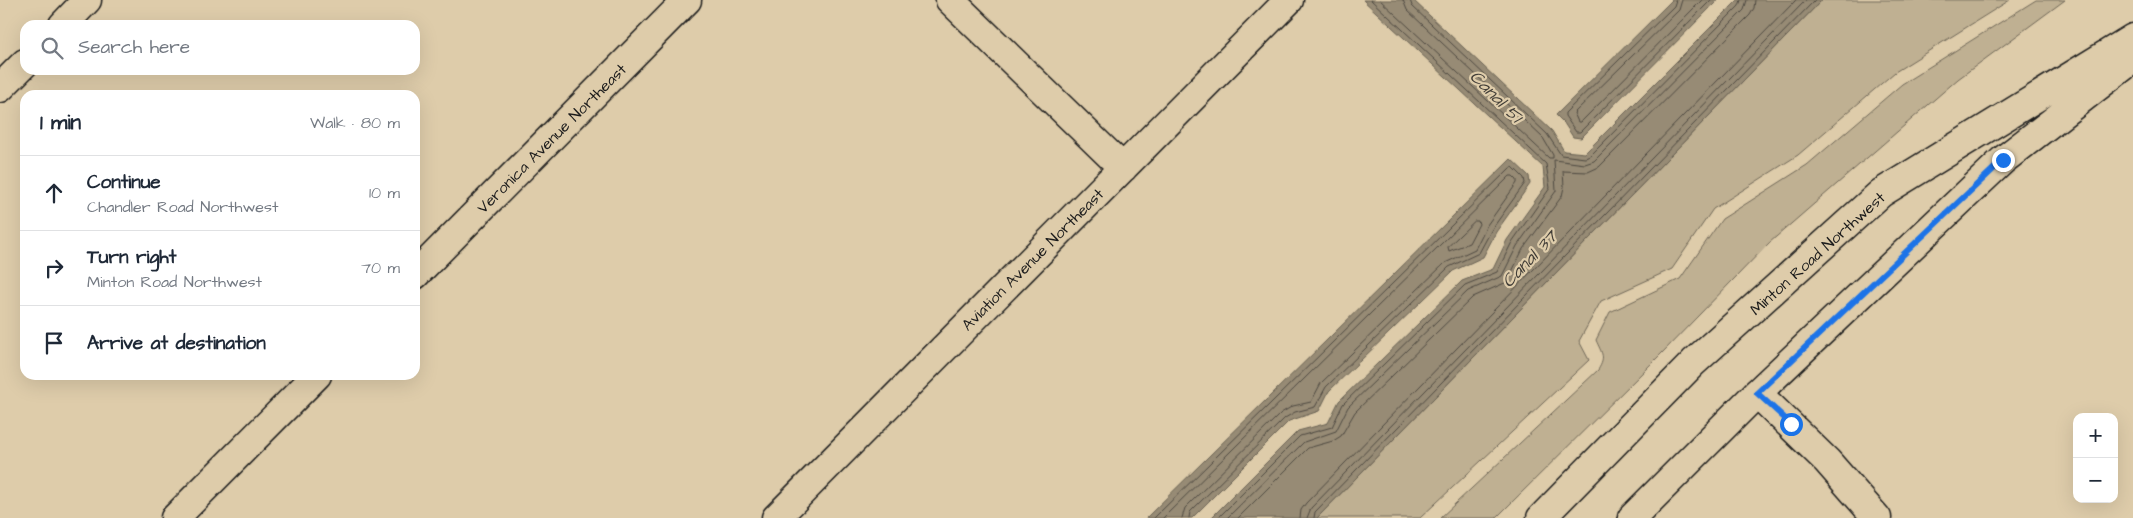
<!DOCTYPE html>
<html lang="en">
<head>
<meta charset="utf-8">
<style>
	:root { --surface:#fff; --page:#f6f6f7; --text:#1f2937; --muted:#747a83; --line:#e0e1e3 }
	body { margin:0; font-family:"Architects Daughter",sans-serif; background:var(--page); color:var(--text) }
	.controls { position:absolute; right:15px; bottom:15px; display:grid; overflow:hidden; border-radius:10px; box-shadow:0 5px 20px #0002 }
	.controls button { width:45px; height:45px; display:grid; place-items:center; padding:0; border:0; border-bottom:1px solid var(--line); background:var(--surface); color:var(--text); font:25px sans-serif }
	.stop { position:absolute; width:15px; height:15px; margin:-11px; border:4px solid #1a73e8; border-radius:50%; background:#fff }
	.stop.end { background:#1a73e8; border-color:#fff; box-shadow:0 1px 5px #0008 }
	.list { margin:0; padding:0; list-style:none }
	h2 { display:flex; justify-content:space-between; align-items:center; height:65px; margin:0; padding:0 20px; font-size:21px }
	h2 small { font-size:16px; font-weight:400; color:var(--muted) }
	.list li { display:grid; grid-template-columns:32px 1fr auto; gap:15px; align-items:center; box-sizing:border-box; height:75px; padding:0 20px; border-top:1px solid var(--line) }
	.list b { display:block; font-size:19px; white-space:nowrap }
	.list p { margin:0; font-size:16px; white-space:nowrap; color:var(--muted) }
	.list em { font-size:16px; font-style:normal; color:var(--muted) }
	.icon { flex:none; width:28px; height:28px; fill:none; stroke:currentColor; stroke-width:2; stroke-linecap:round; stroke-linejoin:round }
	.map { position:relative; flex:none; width:2133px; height:518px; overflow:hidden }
	.search { position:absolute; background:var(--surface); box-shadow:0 5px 20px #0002; left:20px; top:20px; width:400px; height:55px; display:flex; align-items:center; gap:12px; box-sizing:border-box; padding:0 18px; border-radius:15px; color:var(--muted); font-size:19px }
	.panel { position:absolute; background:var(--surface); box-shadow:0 5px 20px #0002; left:20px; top:90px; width:400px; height:290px; border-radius:15px }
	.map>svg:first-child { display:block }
</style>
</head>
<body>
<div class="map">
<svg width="2133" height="518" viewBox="0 0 2133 518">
	<rect width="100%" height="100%" fill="#deccaa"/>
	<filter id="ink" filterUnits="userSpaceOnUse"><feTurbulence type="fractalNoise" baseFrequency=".02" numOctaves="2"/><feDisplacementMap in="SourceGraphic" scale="10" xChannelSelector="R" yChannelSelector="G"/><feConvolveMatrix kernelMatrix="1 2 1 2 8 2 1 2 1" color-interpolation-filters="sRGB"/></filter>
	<g filter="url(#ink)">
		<path fill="#bfb092" stroke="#6e6657" d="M1822,0h188l-115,72 -97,83 -85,54 -41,60 -71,32 -22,40 10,19 -169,158h-103z
			M2036,0h29l-107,79 -189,164 -107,110 -166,165h-56l158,-148c8,-13 4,-16 -2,-30l14,-28 70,-33 42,-60 85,-54 95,-81z"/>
		<path fill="#978b75" stroke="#665f51" d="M1363,0h50l139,131 12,20 21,2 153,-153h84l-505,518h-106l87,-87 30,-8 11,-22 123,-120 31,-12 14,-29 38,-53 -2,-20z
			M1672,0h46l-137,138 -8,-1 -9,-14 -8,-8z
			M1511,159l18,17 1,8 -34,48 -13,25 -30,14 -124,120 -10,20 -30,10 -97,97h-46z"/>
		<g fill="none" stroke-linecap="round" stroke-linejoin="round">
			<path stroke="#4d4840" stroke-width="1" d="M1380,0l169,158h4v-3l-10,-17 -136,-128 -4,-10
				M1410,0l2,6 135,128 14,21 24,3 5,-2 149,-150 2,-6
				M1676,0l-2,6 -109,107v3l11,16h4l131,-132
				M1682,0l-3,10 -105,103 4,9h3l121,-122
				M1475,221h3l1,3 -10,19 -20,8 -1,-4z
				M1154,518l356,-350 3,-1 11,11 1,5 -33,46 -13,24 -30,14 -123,120 -11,20 -20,5 -10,6 -95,94 -1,6
				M1163,518l347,-342h3l4,4v3l-30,42 -12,24 -30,14 -124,120 -10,19 -18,4 -12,7 -96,95 -3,10
				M1218,518l82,-82 32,-9 11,-23 122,-119 32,-13 15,-30 38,-54 -4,-24 -175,-164
				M1227,518l77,-76 32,-11 12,-24 120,-116 34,-15 15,-30 39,-55 -2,-31 31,4 9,-3 150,-151 3,-10
				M1238,518l70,-70 25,-7 8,-5 14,-24 118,-115 34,-15 16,-33 39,-53 2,-9 -1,-16 25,1 11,-5 151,-152 4,-7 1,-8
				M1300,518l1,-8 5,-7 490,-503
				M1307,518l4,-10 495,-508
				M1314,518l1,-6 500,-512"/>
			<g stroke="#1c1c1c" stroke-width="31">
				<path id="minor" d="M950,0l173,168
					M63,25l24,-25
					M0,88l25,-25
					M415,275l272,-275
					M1757,393l70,68 50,57
					M175,518l142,-143
					M776,518l513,-518"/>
			</g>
			<g stroke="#1c1c1c" stroke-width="31">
				<path id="major" d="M1541,518l153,-156 187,-169 252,-155
					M1632,518l125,-125 246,-233 130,-101"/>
			</g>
			<use href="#minor" stroke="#deccaa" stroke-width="28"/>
			<use href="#major" stroke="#deccaa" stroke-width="28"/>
		</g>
	</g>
	<g fill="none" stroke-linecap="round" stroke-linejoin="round" filter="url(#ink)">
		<path stroke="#1a73e8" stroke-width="6" d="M1791,424l-34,-31 246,-233"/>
	</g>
	<g text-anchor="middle" stroke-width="4.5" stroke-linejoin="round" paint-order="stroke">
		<g font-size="16" fill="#1c1c1c" stroke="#deccaa">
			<text transform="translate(551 138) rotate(-45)" y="6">Veronica Avenue Northeast</text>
			<text transform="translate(1817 253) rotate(-42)" y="6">Minton Road Northwest</text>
			<text transform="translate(1032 259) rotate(-45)" y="6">Aviation Avenue Northeast</text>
		</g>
		<g font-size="18" font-style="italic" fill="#413d37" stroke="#deccaa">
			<text transform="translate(1496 96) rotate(45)" y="6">Canal 51</text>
			<text transform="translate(1529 259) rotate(-46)" y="6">Canal 37</text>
		</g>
	</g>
</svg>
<div class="controls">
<button>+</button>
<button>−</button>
</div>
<div class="stop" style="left:1791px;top:424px"></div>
<div class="stop end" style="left:2003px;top:160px"></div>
<div class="search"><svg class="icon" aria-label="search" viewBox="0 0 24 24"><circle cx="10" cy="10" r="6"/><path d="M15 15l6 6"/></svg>Search here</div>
<section class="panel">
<h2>1 min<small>Walk · 80 m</small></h2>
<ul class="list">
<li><svg class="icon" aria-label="ahead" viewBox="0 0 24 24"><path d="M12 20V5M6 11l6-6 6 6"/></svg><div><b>Continue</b><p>Chandler Road Northwest</p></div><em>10 m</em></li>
<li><svg class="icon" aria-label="right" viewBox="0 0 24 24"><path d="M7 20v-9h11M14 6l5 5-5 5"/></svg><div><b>Turn right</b><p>Minton Road Northwest</p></div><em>70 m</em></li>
<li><svg class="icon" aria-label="arrive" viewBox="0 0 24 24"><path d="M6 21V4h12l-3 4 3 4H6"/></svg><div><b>Arrive at destination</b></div></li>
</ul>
</section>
</div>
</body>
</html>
